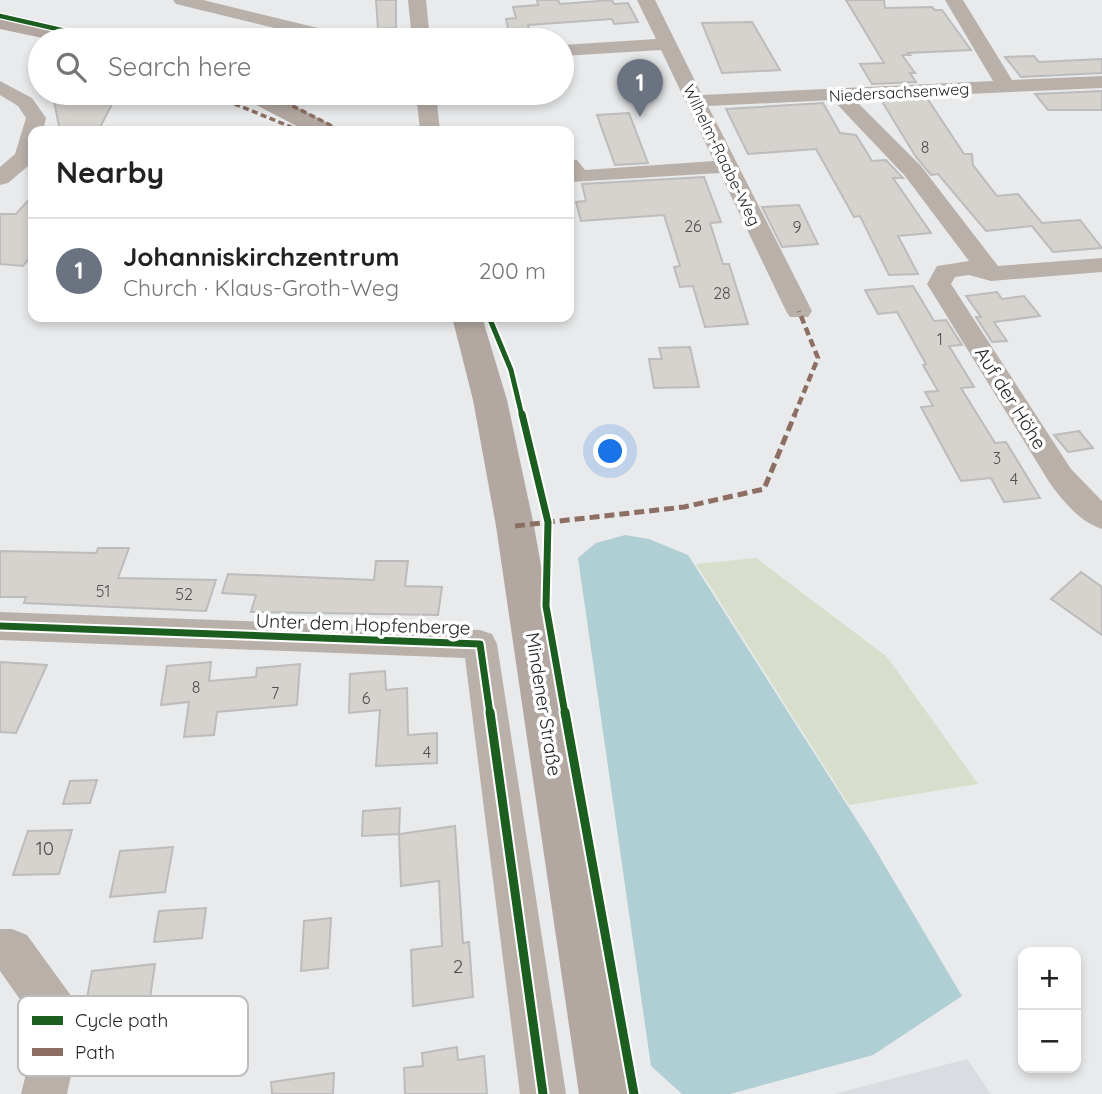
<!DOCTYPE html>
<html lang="en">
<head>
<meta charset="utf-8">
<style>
	:root { --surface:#fff; --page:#f2f2f2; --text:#222; --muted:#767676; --line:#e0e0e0; --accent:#0f766e }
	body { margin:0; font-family:Quicksand,sans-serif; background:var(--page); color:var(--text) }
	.controls { position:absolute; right:21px; bottom:21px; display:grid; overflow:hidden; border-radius:14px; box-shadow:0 4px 10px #0003 }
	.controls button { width:63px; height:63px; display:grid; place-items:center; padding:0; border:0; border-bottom:2px solid var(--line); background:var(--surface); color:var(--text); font:35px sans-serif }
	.you { position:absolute; left:611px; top:452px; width:24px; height:24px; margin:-18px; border:5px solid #fff; border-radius:50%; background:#1a73e8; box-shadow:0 0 0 10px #1a73e833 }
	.badge { display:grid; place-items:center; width:46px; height:46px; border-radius:50%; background:var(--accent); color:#fff; font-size:23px; font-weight:700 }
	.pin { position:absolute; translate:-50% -58px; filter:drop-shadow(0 2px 4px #0008) }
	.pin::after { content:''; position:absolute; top:37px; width:24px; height:21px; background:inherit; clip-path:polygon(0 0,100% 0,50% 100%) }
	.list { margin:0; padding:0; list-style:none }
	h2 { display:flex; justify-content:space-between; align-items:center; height:91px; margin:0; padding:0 28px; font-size:30px }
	h2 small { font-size:23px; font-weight:400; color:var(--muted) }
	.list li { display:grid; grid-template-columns:46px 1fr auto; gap:21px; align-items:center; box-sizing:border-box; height:105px; padding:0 28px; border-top:2px solid var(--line) }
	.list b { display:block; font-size:26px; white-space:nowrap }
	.list p { margin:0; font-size:23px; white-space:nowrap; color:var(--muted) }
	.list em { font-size:23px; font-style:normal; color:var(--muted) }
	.icon { flex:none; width:38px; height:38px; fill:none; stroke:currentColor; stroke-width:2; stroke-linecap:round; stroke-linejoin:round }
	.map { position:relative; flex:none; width:1102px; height:1094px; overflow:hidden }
	.search { position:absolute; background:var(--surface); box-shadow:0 4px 10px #0003; left:28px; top:28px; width:546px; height:77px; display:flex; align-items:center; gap:18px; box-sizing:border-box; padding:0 24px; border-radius:38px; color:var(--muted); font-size:26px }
	.panel { position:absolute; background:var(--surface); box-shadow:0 4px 10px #0003; left:28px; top:126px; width:546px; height:196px; border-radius:14px }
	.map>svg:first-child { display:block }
</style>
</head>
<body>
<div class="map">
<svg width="1102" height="1094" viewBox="0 0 1102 1094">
	<rect width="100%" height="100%" fill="#e9eaeb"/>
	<path fill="#dadce2" d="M967,1059l24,35h-157z"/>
	<path fill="#d8decc" d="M756,558l131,99 91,127 -129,21 -153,-241z"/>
	<path fill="#b0cfd4" d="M625,535l24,4 39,16 184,289 90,152 -89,59 -143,39h-48l-31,-28 -73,-508 18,-15z"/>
	<path fill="#d6d2cd" stroke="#bcbcbc" stroke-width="2" d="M376,0h20v28l-18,1z
		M537,0h21l2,4 52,-4 2,4 14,-1 10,19 -24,2 -2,-5 -84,6 3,11 -21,2 -4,-19 10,-1 -3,-11 25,-2z
		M846,0h38l1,8 47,-1 3,3h7l29,40 -63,3 2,2h-8l13,18h-5l6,9 -44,2 -12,-20 24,-1z
		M752,22l28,48 -58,3 -20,-50z
		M1034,56l5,6 63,-3v14l-81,4 -16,-20z
		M1102,91v19h-54l-13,-16z
		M99,93h19l-20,38h-38l-6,-30z
		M927,98l37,56h8l1,11 24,31 21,-2 24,29 38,-3 22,28 -49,4 -21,-26 -46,5 -48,-57 -7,1 -15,-18 -35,-57z
		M823,103l17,30 16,2 16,26 14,-1 17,18h-10l38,55 -33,3 20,38 -29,1 -29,-59 -6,1 -38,-68 -68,5 -22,-45z
		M629,113l19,50 -33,2 -18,-50z
		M704,177l17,45 -11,1 13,41h6l19,60 -43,3 -12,-41 -13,1 -6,-20 6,-1 -16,-51 -83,6 -5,-19 10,-1 -4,-17z
		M33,195v58l-10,13 -23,-2v-50h16z
		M799,205l19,39 -36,3 -20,-40z
		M913,286l21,35 12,-1 16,25 -13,1 25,41 -13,1 34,55 11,-1 34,56 -36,4 -13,-24 -30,3 -40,-74 12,-1 -8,-14 13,-1 -15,-26 3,-1 -29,-52 -19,2 -13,-24z
		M997,292l5,7 22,-3 16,20 -46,6 13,19 -15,1 -16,-25h5l-15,-21z
		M690,347l9,40 -45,1 -5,-29h13l-3,-11z
		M1079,431l14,17 -25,4 -14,-17z
		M98,548h31l-11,30 98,2 -10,31 -182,-8 2,-6h-26v-46l96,2z
		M376,561h32l-3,25 37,1 -4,28 -187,-3 5,-17 -34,-2 6,-19 146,6z
		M1081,572l21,15v48l-51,-36z
		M0,662l47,3 -31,68 -16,-1z
		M211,662l-2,19 47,-4 1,-9 43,-4 -3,41 -80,7 -3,23 -30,2 5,-35 -28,3 6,-39z
		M385,671l1,19 21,-2 1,47 29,-2v30l-61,3 4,-56 -31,3 1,-39z
		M97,780l-7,23 -27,1 7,-23z
		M400,808l-1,26 -37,2 1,-25z
		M455,826l8,117 6,-1 4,55 -60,9 -2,-56 31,-4 -3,-65 -38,5 -2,-52z
		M72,830l-13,44 -46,1 15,-44z
		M173,847l-8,45 -55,5 10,-46z
		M206,908l-4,30 -48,4 5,-31z
		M331,918l-3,50 -27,3 3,-50z
		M155,964l-8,54 -62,6 -1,-10 8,-43z
		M457,1047l1,13 26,-4 3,38h-82l-1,-26 19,-2 -1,-13z
		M334,1073l-1,21h-61l-1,-12z"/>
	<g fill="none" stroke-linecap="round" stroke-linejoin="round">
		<path fill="#bab0aa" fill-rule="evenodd" d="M173,0h30l148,36 3,4h-30l-148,-36z
			M408,0h18l4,40h-18z
			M637,0h18l47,95 291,-14 -48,-81h18l49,80 90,-4v12l-248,11 67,67 77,100 104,-8v14l-111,9 -22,-6 -14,2 -4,7 120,185 31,32v28c-23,-8 -37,-26 -51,-44l-124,-201 10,-18 32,-5 -64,-85 -72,-76 -125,6 104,205 -4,6h-18l-4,-6 -66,-138 -149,9 -2,-23 8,1 8,10 129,-9 -53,-111 -99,6v-11l94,-6z
			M0,81l32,17 14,20 -3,13h-10v31l-25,21 -8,2v-18l15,-13 11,-36 -8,-12 -18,-11z
			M416,93h20l4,38h-20z
			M0,612l480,18 12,4 5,10 69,450h-46l-55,-436 -465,-18z
			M0,929h12l15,6 50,69 6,16 -16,74h-46l17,-69 -38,-54z"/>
		<path fill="#b3a8a1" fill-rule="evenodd" d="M0,15l89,20 3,5h-40l-52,-11z
			M239,93h30l65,33 4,5h-32l-63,-33z
			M452,317h30l25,83 27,126 101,568h-56l-83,-568 -23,-126z"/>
		<path stroke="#8d6e63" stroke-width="3.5" stroke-dasharray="6 3.5" stroke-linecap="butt" d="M208,93l93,38
			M267,93l75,38"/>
		<path stroke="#8d6e63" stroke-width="4.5" stroke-dasharray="8 4.5" stroke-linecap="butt" d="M794,416l24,-58 -19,-47"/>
		<path stroke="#8d6e63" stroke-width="5" stroke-dasharray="10 5" stroke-linecap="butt" d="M515,526l169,-19 80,-18 31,-75"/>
		<g stroke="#fff" stroke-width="7">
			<path id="cycleway-far3" d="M0,16l105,24"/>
		</g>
		<g stroke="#fff" stroke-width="9">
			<path id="cycleway-far2" d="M489,317l22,53 11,46"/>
		</g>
		<g stroke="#fff" stroke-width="11">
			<path id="cycleway-far1" d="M522,414l26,108 -2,84 19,108
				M0,626l480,18 10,70"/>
		</g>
		<g stroke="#fff" stroke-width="13">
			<path id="cycleway" d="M490,712l53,382
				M565,712l69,382"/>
		</g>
		<use href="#cycleway-far3" stroke="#1b5e20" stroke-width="4.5"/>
		<use href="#cycleway-far2" stroke="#1b5e20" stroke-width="5"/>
		<use href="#cycleway-far1" stroke="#1b5e20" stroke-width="7"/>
		<use href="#cycleway" stroke="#1b5e20" stroke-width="9"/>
	</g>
	<g text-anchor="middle" stroke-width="7" stroke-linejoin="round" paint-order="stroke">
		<g font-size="16" fill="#242425" stroke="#fff">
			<text transform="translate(899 92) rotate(-3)" y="6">Niedersachsenweg</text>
			<text transform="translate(722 155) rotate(64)" y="6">Wilhelm-Raabe-Weg</text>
		</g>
		<g font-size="16" fill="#50504f">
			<text x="925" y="153">8</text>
			<text x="693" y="232">26</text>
			<text x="797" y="233">9</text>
			<text x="722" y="299">28</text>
			<text x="940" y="345">1</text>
			<text x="997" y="464">3</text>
			<text x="1014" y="485">4</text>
			<text x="103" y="597">51</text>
			<text x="184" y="600">52</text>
			<text x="196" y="693">8</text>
			<text x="275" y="699">7</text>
			<text x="366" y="704">6</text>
			<text x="427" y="758">4</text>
		</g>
		<g font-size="19" fill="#242425" stroke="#fff">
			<text transform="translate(1011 398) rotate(58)" y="7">Auf der Höhe</text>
			<text transform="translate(363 624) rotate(2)" y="7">Unter dem Hopfenberge</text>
			<text transform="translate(544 704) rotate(81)" y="7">Mindener Straße</text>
		</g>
		<g font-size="19" fill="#50504f">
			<text x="45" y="855">10</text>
			<text x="458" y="973">2</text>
		</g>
	</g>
	<rect x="18" y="996" width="230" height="80" rx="10" fill="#fff" stroke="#bdbdbe" stroke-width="2"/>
	<rect x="32" y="1016" width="31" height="9" fill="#1b5e20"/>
	<rect x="32" y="1048" width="31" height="8" fill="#8d6e63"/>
	<g font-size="19" fill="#242425">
		<text x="75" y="1027">Cycle path</text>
		<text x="75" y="1059">Path</text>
	</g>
</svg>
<div class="controls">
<button>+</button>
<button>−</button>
</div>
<div class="you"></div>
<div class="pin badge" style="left:640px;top:117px;background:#6b7280">1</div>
<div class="search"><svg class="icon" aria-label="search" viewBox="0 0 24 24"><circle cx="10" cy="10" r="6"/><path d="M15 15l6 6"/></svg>Search here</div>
<section class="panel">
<h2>Nearby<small></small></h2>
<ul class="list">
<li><span class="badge" style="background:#6b7280">1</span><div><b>Johanniskirchzentrum</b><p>Church · Klaus-Groth-Weg</p></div><em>200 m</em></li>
</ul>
</section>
</div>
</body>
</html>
